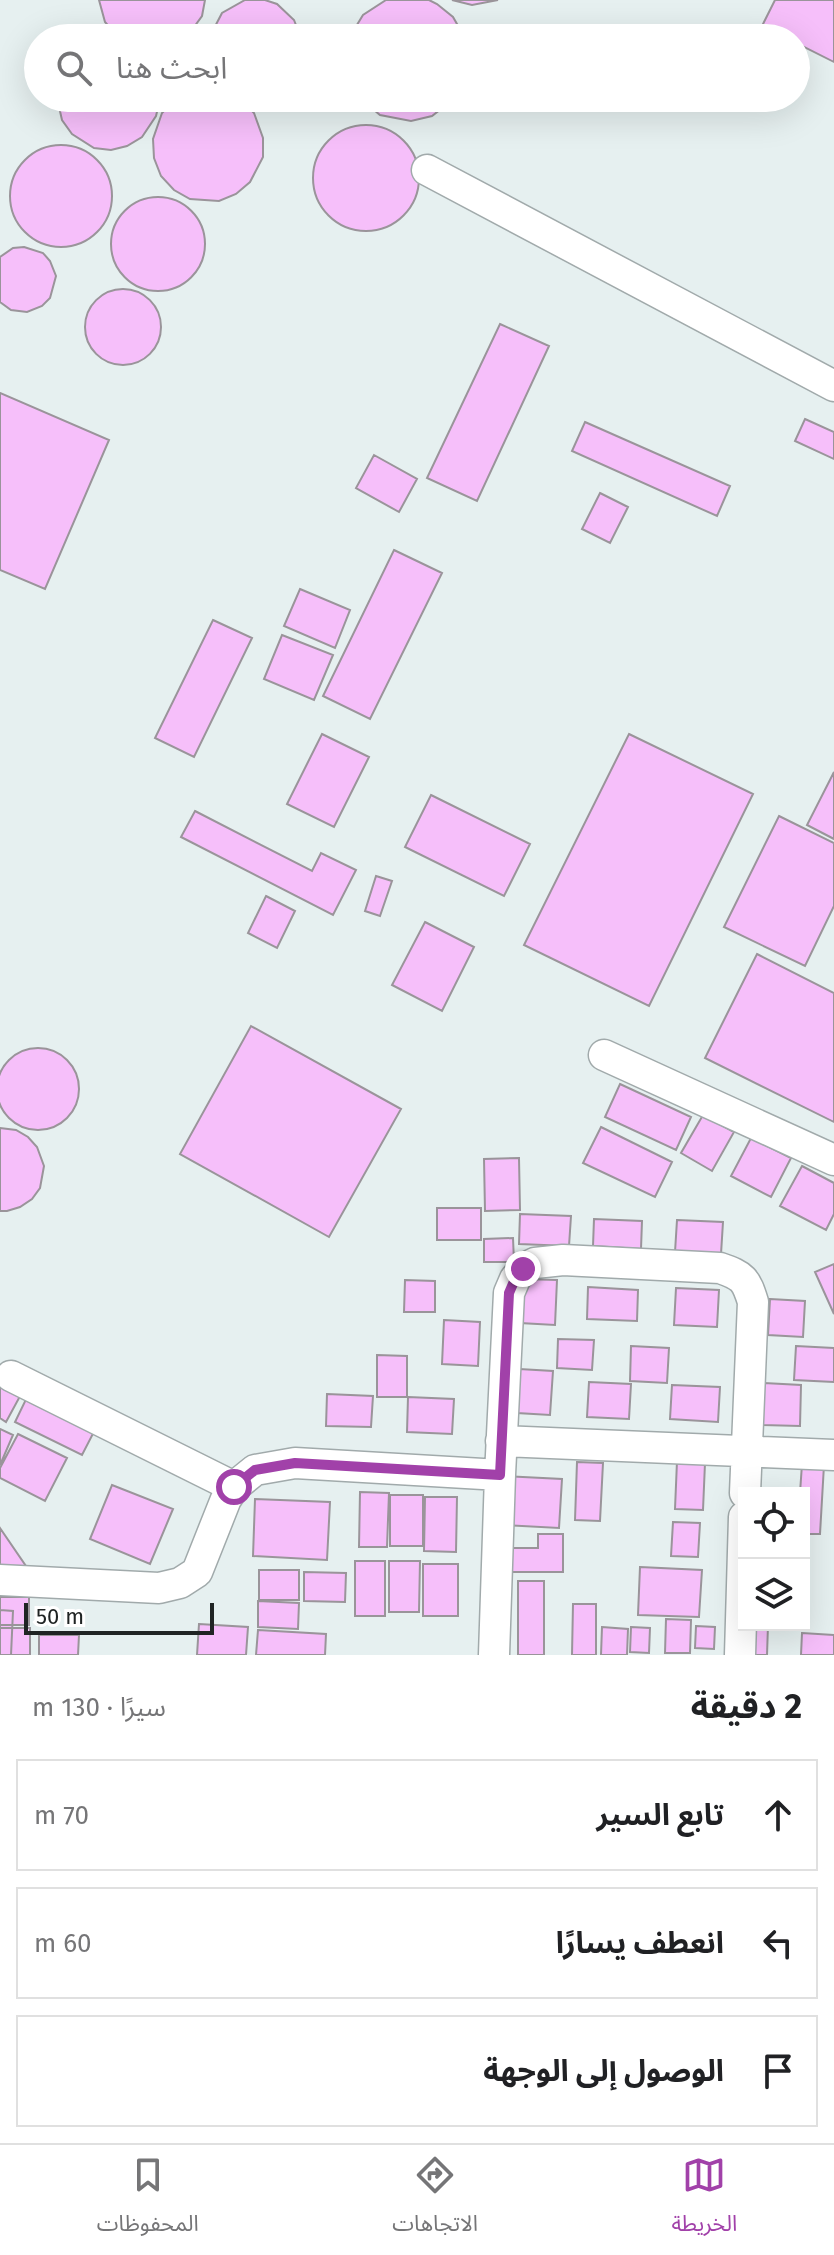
<!DOCTYPE html>
<html lang="ar">
<head>
<meta charset="utf-8">
<style>
	:root { --surface:#fff; --page:#f2f2f2; --text:#202124; --muted:#757577; --line:#e0e0e0; --accent:#a141a9 }
	body { margin:0; font-family:"Fira Sans","Noto Sans Arabic",sans-serif; background:var(--page); color:var(--text); direction:rtl }
	.controls { position:absolute; right:24px; bottom:24px; display:grid; overflow:hidden; border-radius:0px; box-shadow:0 8px 32px #0002 }
	.controls button { width:72px; height:72px; display:grid; place-items:center; padding:0; border:0; border-bottom:2px solid var(--line); background:var(--surface); color:var(--text); font:40px sans-serif }
	.scale { position:absolute; left:24px; bottom:20px; width:190px; box-sizing:border-box; padding-left:8px; border:4px solid #202424; border-top:0; font-size:22px; line-height:28px; white-space:nowrap; color:#202424; -webkit-text-stroke:6px #fff; paint-order:stroke }
	.stop { position:absolute; width:24px; height:24px; margin:-18px; border:6px solid #a141a9; border-radius:50%; background:#fff }
	.stop.end { background:#a141a9; border-color:#fff; box-shadow:0 2px 8px #0008 }
	.list { margin:0; padding:0; list-style:none }
	h2 { display:flex; justify-content:space-between; align-items:center; height:104px; margin:0; padding:0 32px; font-size:34px }
	h2 small { font-size:26px; font-weight:400; color:var(--muted) }
	.list li { display:grid; grid-template-columns:52px 1fr auto; gap:24px; align-items:center; box-sizing:border-box; height:112px; margin:0 16px 16px; padding:0 16px; border:2px solid var(--line); border-radius:0px }
	.list b { display:block; font-size:30px; white-space:nowrap }
	.list em { font-size:26px; font-style:normal; color:var(--muted) }
	.icon { flex:none; width:44px; height:44px; fill:none; stroke:currentColor; stroke-width:2; stroke-linecap:round; stroke-linejoin:round }
	.map { position:relative; flex:none; width:834px; height:1655px; overflow:hidden; direction:ltr }
	.search { position:absolute; background:var(--surface); box-shadow:0 8px 32px #0002; left:24px; right:24px; top:24px; height:88px; display:flex; align-items:center; gap:20px; box-sizing:border-box; padding:0 28px; border-radius:44px; color:var(--muted); font-size:30px }
	.sheet { height:488px; background:var(--surface) }
	nav { display:flex; justify-content:space-around; align-items:center; box-sizing:border-box; height:112px; border-top:2px solid var(--line); background:var(--surface); font-size:22px; color:var(--muted) }
	nav a { display:grid; justify-items:center; gap:4px }
	nav .on { color:var(--accent) }
	.map>svg:first-child { display:block }
</style>
</head>
<body>
<div class="map">
<svg width="834" height="1655" viewBox="0 0 834 1655">
	<rect width="100%" height="100%" fill="#e6f0f0"/>
	<path fill="#f6bffa" stroke="#9a949a" stroke-width="2" d="M99,0h106l-3,16 -16,22h-67l-14,-16z
		M245,0h20l12,4 17,16 7,18h-92l13,-25z
		M386,0h43l8,4 16,13 12,21h-116l14,-23z
		M452,0h46l-26,5z
		M775,0h59v62l-38,-19v-5h-10l-24,-12z
		M57,98h102l1,1 -4,17 -14,21 -15,9 -16,4 -17,-2 -22,-14 -10,-14z
		M177,98h62l15,15 9,25v19l-13,25 -14,12 -17,7 -29,-2 -16,-9 -13,-14 -7,-18 -1,-19 9,-26z
		M360,98h95l-23,18 -21,5 -31,-6z
		M313 178a53 53 0 1 1 106 0a53 53 0 1 1-106 0Z
		M10 196a51 51 0 1 1 102 0a51 51 0 1 1-102 0Z
		M111 244a47 47 0 1 1 94 0a47 47 0 1 1-94 0Z
		M24,247l19,6 7,8 6,15 -6,22 -8,8 -15,6 -16,-2 -11,-8v-45l13,-9z
		M85 327a38 38 0 1 1 76 0a38 38 0 1 1-76 0Z
		M500,324l49,22 -72,155 -50,-23z
		M0,393l109,47 -64,149 -45,-19z
		M805,419l29,13v27l-39,-18z
		M585,422l145,64 -13,30 -145,-65z
		M374,455l43,24 -18,33 -43,-24z
		M600,493l28,14 -18,36 -28,-14z
		M394,550l48,23 -72,146 -47,-23z
		M300,589l50,21 -15,38 -51,-22z
		M213,620l39,18 -58,119 -39,-19z
		M282,635l51,20 -19,45 -50,-21z
		M322,734l47,23 -35,70 -47,-23z
		M629,734l124,60 -104,212 -125,-61z
		M834,772v67l-27,-14z
		M431,795l99,49 -26,52 -99,-49z
		M195,811l117,60 9,-18 35,17 -23,45 -152,-78z
		M779,816l55,27v63l-29,60 -81,-39z
		M376,876l16,5 -12,35 -15,-5z
		M266,896l29,15 -18,37 -29,-15z
		M425,922l49,25 -32,64 -50,-26z
		M757,954l77,39v129l-129,-64z
		M251,1026l150,83 -72,128 -149,-83z
		M-3 1089a41 41 0 1 1 82 0a41 41 0 1 1-82 0Z
		M620,1084l71,33 -15,33 -71,-33z
		M703,1115l31,17 -22,39 -31,-18z
		M601,1127l71,35 -17,35 -72,-34z
		M0,1128l16,2 12,7 9,10 7,19 -4,22 -8,11 -12,8 -13,4h-7z
		M751,1138l40,20 -20,39 -40,-21z
		M519,1158l1,52 -35,1 -1,-52z
		M802,1166l32,17v31l-8,16 -46,-24z
		M437,1208h44v32h-44z
		M520,1214l51,2 -2,30 -50,-2z
		M594,1219l48,2 -1,28 -48,-3z
		M677,1220l46,2 -2,32 -46,-2z
		M513,1238l1,24h-30v-23z
		M834,1264v50l-19,-42z
		M523,1279l34,1 -2,45 -35,-2z
		M405,1280l30,1v31h-31z
		M588,1287l50,3 -1,31 -50,-2z
		M676,1288l43,2 -2,37 -43,-2z
		M770,1299l35,2 -2,36 -35,-2z
		M444,1320l36,2 -2,44 -36,-2z
		M558,1339l36,1 -2,30 -35,-2z
		M631,1346l38,2 -2,35 -37,-2z
		M796,1346l38,2v34l-40,-2z
		M377,1355l30,1v41h-30z
		M519,1369l34,2 -3,44 -33,-2z
		M0,1373l25,14 -19,35 -6,-4z
		M589,1382l42,2 -2,35 -42,-2z
		M764,1383l37,2 -1,41 -38,-1z
		M672,1385l48,2 -2,35 -48,-3z
		M31,1389l68,33 -17,33 -67,-33z
		M327,1394l46,2 -2,31 -45,-1z
		M408,1397l46,2 -2,35 -45,-2z
		M0,1429l13,6 -13,30z
		M18,1434l49,24 -22,43 -45,-23v-10z
		M677,1461l28,2 -2,47 -28,-1z
		M577,1462l26,1 -3,58 -25,-1z
		M802,1464l22,1 -4,69h-16v-41h-4z
		M505,1476l57,3 -3,49 -56,-3z
		M112,1485l61,24 -23,55 -60,-25z
		M360,1492l29,1 -2,54h-28z
		M390,1495h33v51h-33z
		M425,1497h32l-1,55 -32,-1z
		M255,1499l75,3 -3,58 -74,-4z
		M673,1522l27,1 -2,34 -27,-1z
		M0,1528l30,44 -30,16z
		M538,1534h25v38h-64v-24h39z
		M355,1561h30v55h-30z
		M389,1561h31l-1,51h-30z
		M423,1564h35v52h-35z
		M640,1567l62,3 -3,47 -61,-2z
		M259,1570h40v30h-40z
		M304,1572l42,1 -1,29 -41,-1z
		M518,1581h26v74h-26z
		M0,1597h29v28h-29z
		M258,1601l41,2 -1,26 -40,-2z
		M573,1604h23v51h-24z
		M0,1610l13,1 -2,44h-11z
		M666,1619l25,1 -1,33h-25z
		M199,1624l49,3 -2,28h-49z
		M744,1625h24l-1,30h-33z
		M696,1626l19,1 -1,22 -19,-1z
		M602,1627l26,2 -1,26h-26z
		M631,1627l19,1 -1,25 -19,-1z
		M0,1628h30v27h-30z
		M258,1630l68,4 -1,21h-69z
		M802,1633l32,2v20h-33z
		M39,1635h40l-1,20h-39z"/>
	<g fill="none" stroke-linecap="round" stroke-linejoin="round">
		<g stroke="#a1aaab" stroke-width="33">
			<path id="street" d="M427,170l407,216
				M604,1055l230,105
				M11,1376l223,111
				M501,1441l333,14
				M0,1580l159,8 21,-5 17,-11 29,-73 8,-12 21,-17 40,-7 205,12
				M494,1655l6,-180 9,-182 6,-14 8,-10 12,-6 28,-3 157,8c23,8 26,11 33,34l-8,191
				M740,1655l4,-138"/>
		</g>
		<use href="#street" stroke="#fff" stroke-width="30"/>
	</g>
	<g fill="none" stroke-linecap="round" stroke-linejoin="round">
		<path stroke="#a141a9" stroke-width="10" d="M234,1487l21,-17 40,-7 205,12 9,-182 6,-14 8,-10"/>
	</g>
</svg>
<div class="controls">
<button><svg class="icon" aria-label="locate" viewBox="0 0 24 24"><circle cx="12" cy="12" r="6"/><path d="M12 2v4M12 18v4M2 12h4M18 12h4"/></svg></button>
<button><svg class="icon" aria-label="layers" viewBox="0 0 24 24"><path d="M12 4l9 5-9 5-9-5zM3 14l9 5 9-5"/></svg></button>
</div>
<div class="scale">50 m</div>
<div class="stop" style="left:234px;top:1487px"></div>
<div class="stop end" style="left:523px;top:1269px"></div>
<div class="search"><svg class="icon" aria-label="search" viewBox="0 0 24 24"><circle cx="10" cy="10" r="6"/><path d="M15 15l6 6"/></svg>ابحث هنا</div>
</div>
<section class="sheet">
<h2>2 دقيقة<small>سيرًا · 130 m</small></h2>
<ul class="list">
<li><svg class="icon" aria-label="ahead" viewBox="0 0 24 24"><path d="M12 20V5M6 11l6-6 6 6"/></svg><div><b>تابع السير</b></div><em>70 m</em></li>
<li><svg class="icon" aria-label="left" viewBox="0 0 24 24"><path d="M17 20v-9H6M10 6l-5 5 5 5"/></svg><div><b>انعطف يسارًا</b></div><em>60 m</em></li>
<li><svg class="icon" aria-label="arrive" viewBox="0 0 24 24"><path d="M6 21V4h12l-3 4 3 4H6"/></svg><div><b>الوصول إلى الوجهة</b></div></li>
</ul>
</section>
<nav>
<a class="on"><svg class="icon" aria-label="map" viewBox="0 0 24 24"><path d="M3 6l6-2 6 2 6-2v14l-6 2-6-2-6 2zM9 4v14M15 6v14"/></svg>الخريطة</a>
<a><svg class="icon" aria-label="directions" viewBox="0 0 24 24"><path d="M12 3l9 9-9 9-9-9zM9 14v-3h6M13 9l2 2-2 2"/></svg>الاتجاهات</a>
<a><svg class="icon" aria-label="saved" viewBox="0 0 24 24"><path d="M7 4h10v16l-5-4-5 4z"/></svg>المحفوظات</a>
</nav>
</body>
</html>
